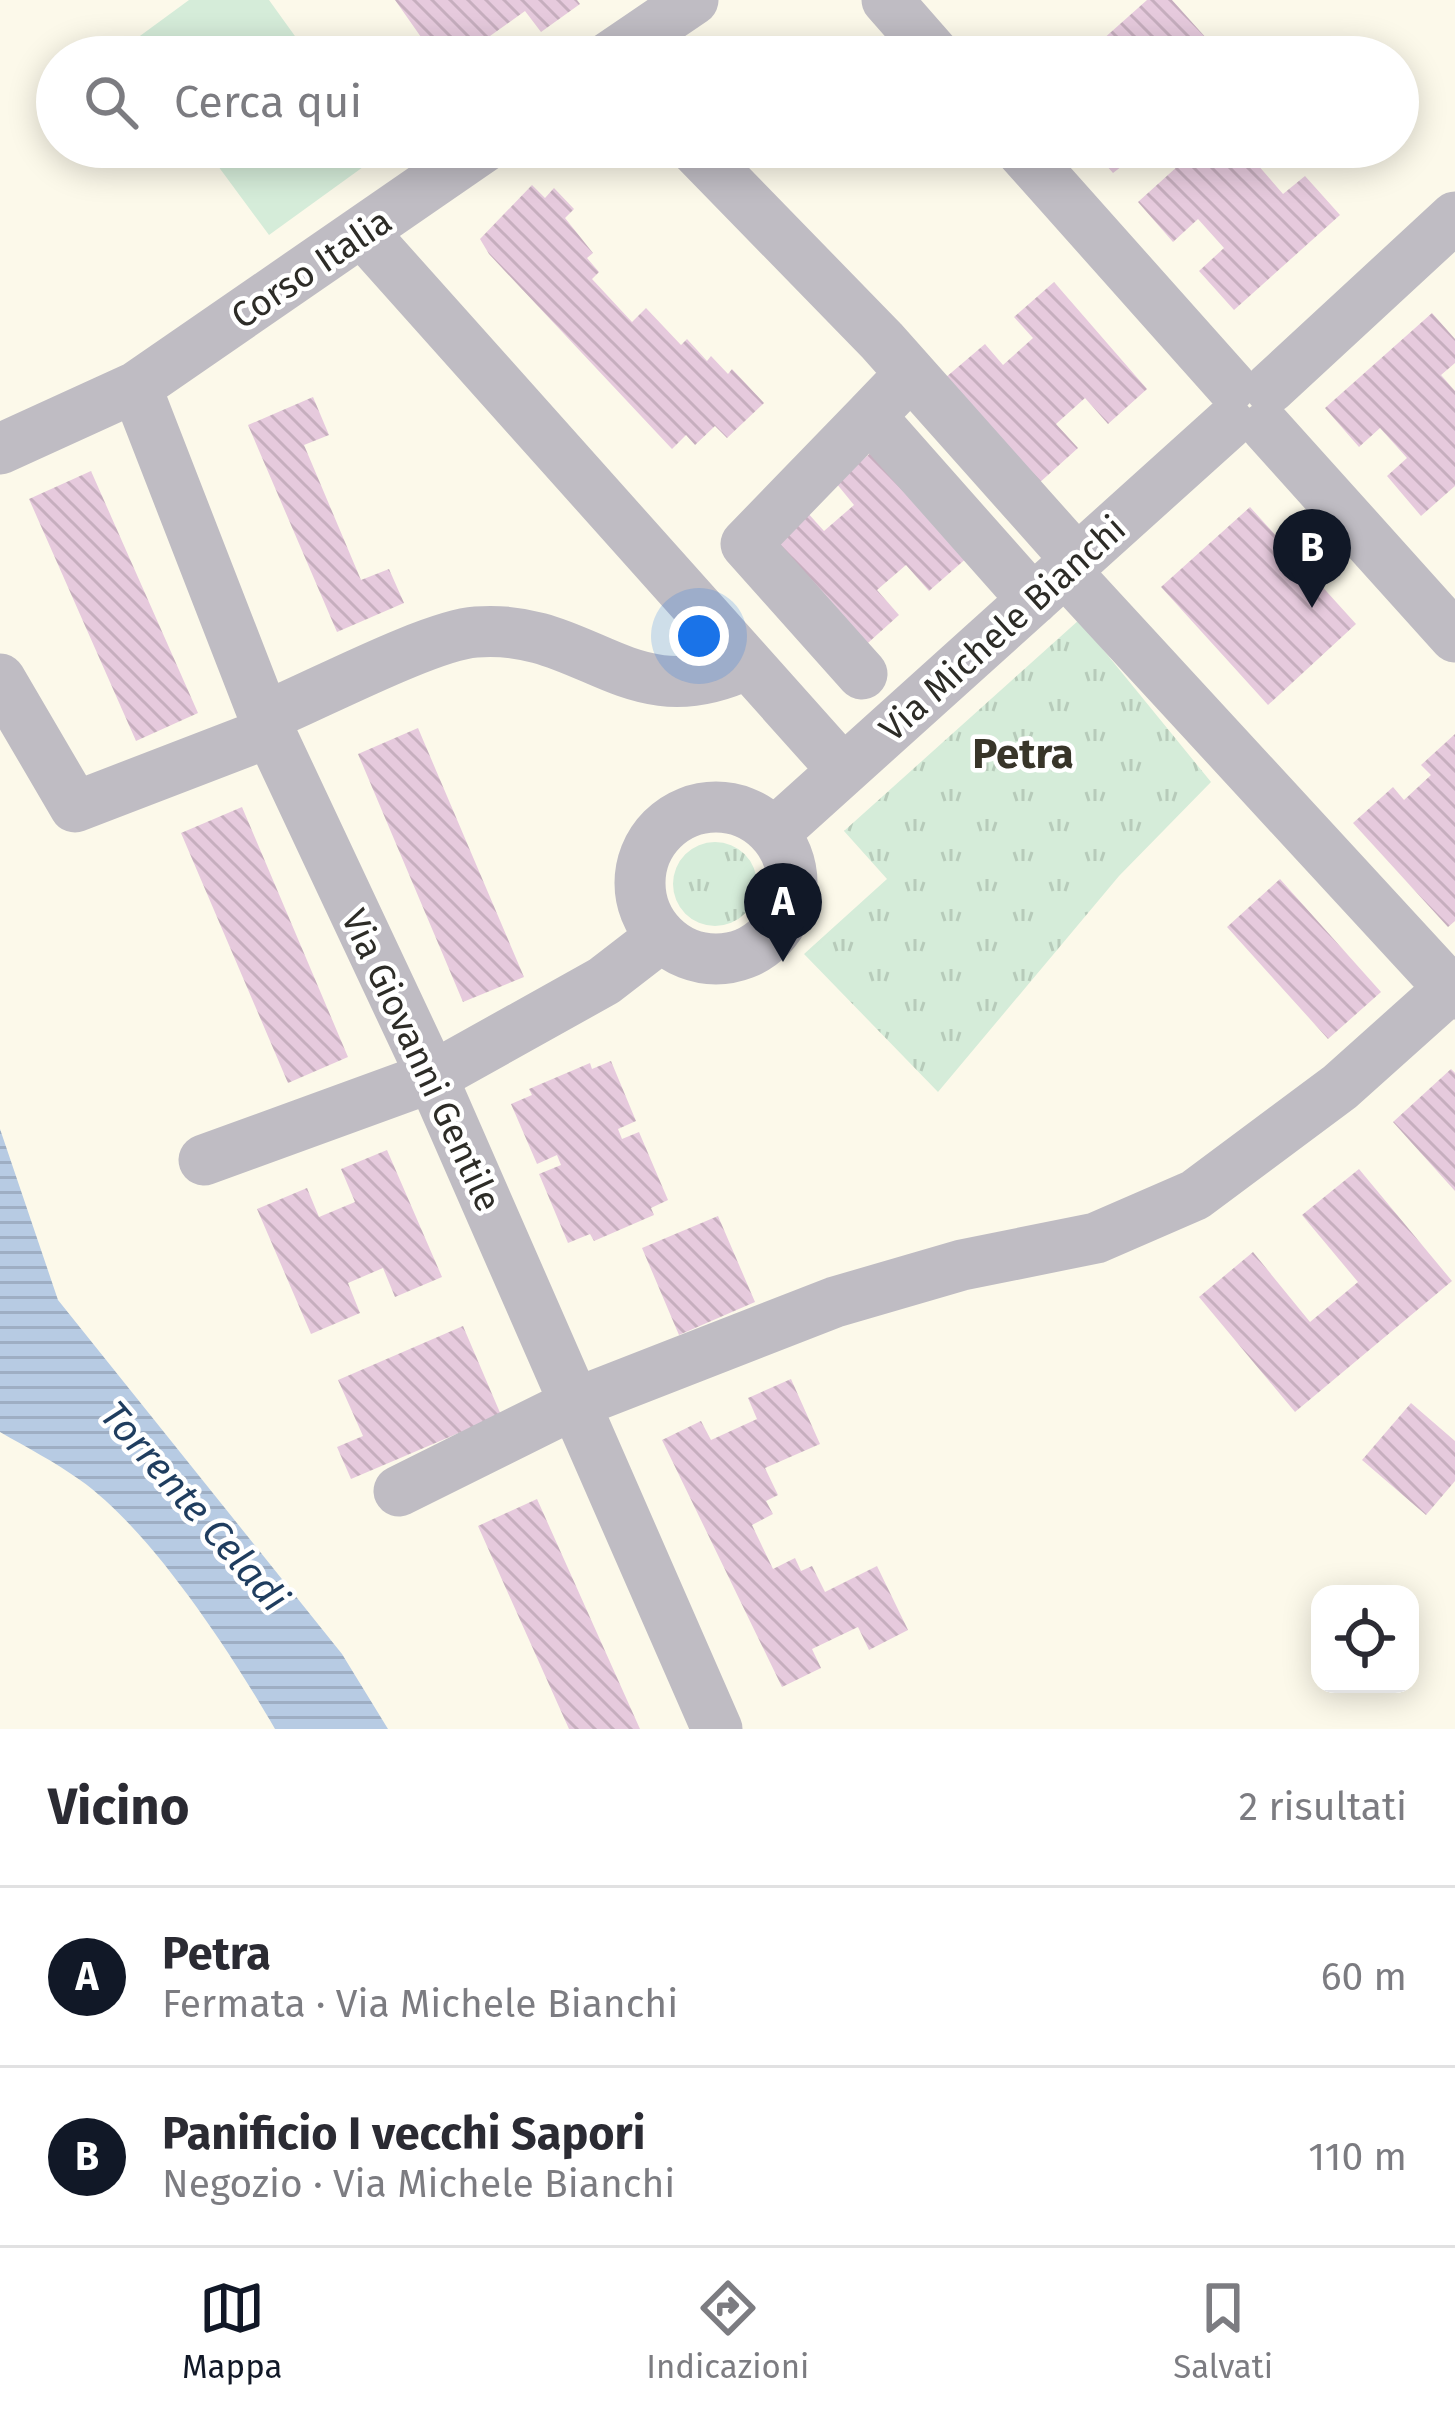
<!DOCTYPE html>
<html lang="it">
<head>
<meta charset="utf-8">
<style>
	:root { --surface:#fff; --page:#f7f7f7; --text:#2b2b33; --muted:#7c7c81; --line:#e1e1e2; --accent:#111827 }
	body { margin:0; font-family:"Fira Sans",sans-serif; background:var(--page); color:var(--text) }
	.controls { position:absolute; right:36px; bottom:36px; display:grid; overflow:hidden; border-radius:24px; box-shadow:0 6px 30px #0003 }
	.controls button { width:108px; height:108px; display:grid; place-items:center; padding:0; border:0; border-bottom:3px solid var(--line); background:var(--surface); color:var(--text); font:60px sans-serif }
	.you { position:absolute; left:699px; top:636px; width:42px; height:42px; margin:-30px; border:9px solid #fff; border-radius:50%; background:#1a73e8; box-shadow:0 0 0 18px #1a73e833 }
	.badge { display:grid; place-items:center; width:78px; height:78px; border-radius:50%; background:var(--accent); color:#fff; font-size:39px; font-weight:700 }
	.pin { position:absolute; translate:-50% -99px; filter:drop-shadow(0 3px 6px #0008) }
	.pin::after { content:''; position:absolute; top:63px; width:42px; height:36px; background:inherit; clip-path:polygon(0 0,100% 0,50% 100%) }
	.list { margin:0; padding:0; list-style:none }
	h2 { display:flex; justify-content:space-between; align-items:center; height:156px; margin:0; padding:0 48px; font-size:51px }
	h2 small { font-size:39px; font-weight:400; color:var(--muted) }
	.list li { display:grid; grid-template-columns:78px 1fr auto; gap:36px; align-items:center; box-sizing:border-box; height:180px; padding:0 48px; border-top:3px solid var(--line) }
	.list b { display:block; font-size:45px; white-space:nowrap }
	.list p { margin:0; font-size:39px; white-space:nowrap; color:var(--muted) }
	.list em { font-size:39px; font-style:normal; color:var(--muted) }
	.icon { flex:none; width:66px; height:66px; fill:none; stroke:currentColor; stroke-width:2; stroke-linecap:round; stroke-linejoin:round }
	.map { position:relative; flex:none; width:1455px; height:1729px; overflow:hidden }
	.search { position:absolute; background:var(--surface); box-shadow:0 6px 30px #0003; left:36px; right:36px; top:36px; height:132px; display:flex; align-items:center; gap:30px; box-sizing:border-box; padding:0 42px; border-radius:66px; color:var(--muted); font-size:45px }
	.sheet { height:516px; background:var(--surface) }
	nav { display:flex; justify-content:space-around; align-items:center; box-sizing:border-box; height:168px; border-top:3px solid var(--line); background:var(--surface); font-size:33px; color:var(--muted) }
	nav a { display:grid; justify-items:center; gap:6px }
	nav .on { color:var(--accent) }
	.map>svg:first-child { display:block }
</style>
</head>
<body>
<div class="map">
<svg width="1455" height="1729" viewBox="0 0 1455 1729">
	<defs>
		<pattern id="grass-tufts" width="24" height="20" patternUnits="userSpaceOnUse" patternTransform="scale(3)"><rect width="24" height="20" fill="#d5ecd9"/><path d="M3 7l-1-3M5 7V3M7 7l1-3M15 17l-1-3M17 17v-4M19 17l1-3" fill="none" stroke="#b7cbba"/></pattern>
		<pattern id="water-rules" width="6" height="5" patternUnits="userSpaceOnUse" patternTransform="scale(3)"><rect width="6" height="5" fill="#b7cbe3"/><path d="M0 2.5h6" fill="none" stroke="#9eaec3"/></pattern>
		<pattern id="building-back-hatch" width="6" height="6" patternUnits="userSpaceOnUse" patternTransform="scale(3)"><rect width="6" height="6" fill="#e6cadd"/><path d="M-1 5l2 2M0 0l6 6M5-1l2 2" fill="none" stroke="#c6aebe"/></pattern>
	</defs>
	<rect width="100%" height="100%" fill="#fcf9ea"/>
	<path fill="url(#grass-tufts)" d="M1079,620l132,162 -92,94 -181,216 -134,-138 83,-75 -43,-48z
		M673 884a42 42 0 1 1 84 0a42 42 0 1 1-84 0Z"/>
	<path fill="#d5ecd9" d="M189,0h80l41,57h-172l-9,-13z
		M204,147h172l5,7 -112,81z"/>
	<path fill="url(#water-rules)" d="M0,1129l58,171 284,354 46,75h-113c-44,-76 -124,-199 -195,-249 -25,-18 -54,-33 -80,-48z"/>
	<path fill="url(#building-back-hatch)" d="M395,0h182l3,4 -39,28 -16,-21 -35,25 15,21h-70z
		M1147,0h25l44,49 -8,8h-125z
		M1090,147h57l-34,26z
		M1199,147h77l-19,17 26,30 22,-18 35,39 -106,95 -35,-39 25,-23 -26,-29 -25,23 -35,-40z
		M532,185l13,13 9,-10 20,21 -9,9 28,35 -6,5 12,14 -7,7 40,43 14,-14 35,37 6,-6 20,22 4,-5 17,18 4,-5 32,34 -37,35 -12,-12 -20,19 -9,-10 -14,14 -183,-195 -9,-15z
		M1054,282l93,107 -39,35 -23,-26 -29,26 22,24 -40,36 -93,-106 40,-34 18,21 30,-27 -19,-21z
		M1432,313l23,26v24l-14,12 14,16v95l-34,30 -34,-40 20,-18 -27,-30 -21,19 -34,-39z
		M313,397l16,38 -25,10 57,135 28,-11 15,34 -67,29 -89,-207z
		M875,449l94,107 -40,35 -23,-26 -29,25 22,25 -40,36 -93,-106 40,-34 18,20 30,-26 -18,-22z
		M91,471l107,242 -62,28 -107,-242z
		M1250,507l106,117 -88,81 -107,-118z
		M418,728l106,249 -61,25 -105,-248z
		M1455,734v187l-7,6 -95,-104 40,-36 11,13 27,-25 -10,-10z
		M242,807l106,250 -60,26 -107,-250z
		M1280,879l101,113 -53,47 -101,-112z
		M611,1061l25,60 -18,8 4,10 17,-7 29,68 -17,8 3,7 -60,26 -4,-7 -22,9 -29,-69 22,-9 -4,-10 -20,9 -26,-60 21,-9 -3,-6 61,-26 2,6z
		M1451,1069l4,4v118l-62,-69z
		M387,1150l55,127 -47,20 -12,-29 -35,15 12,30 -49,21 -54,-125 50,-21 12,29 36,-15 -14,-33z
		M1359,1169l93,112 -157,131 -96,-115 54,-45 57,70 48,-40 -56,-67z
		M718,1216l37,86 -76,33 -37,-87z
		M463,1326l38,89 -150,64 -14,-32 26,-11 -25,-56z
		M791,1379l29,65 -55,24 13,27 -12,6 7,13 -21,11 21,44 22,-11 6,13 11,-5 13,26 52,-26 31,64 -39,20 -11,-23 -46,22 9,19 -39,19 -120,-247 39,-19 10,19 46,-21 -9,-21z
		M1411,1403l44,38v40l-29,34 -64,-55z
		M537,1499l103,230h-71l-91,-203z"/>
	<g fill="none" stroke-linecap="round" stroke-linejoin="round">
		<path stroke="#bfbcc3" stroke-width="51" d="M887,0l50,57
			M609,57l84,-57
			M693,147l189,194 195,219
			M1018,147l213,239
			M364,234l479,536
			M136,387l134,345 162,345 285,652
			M1270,388l185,-171
			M895,390l-25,26 163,184
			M1266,427l189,210
			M0,449l136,-62 348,-240
			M1065,571l390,423
			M862,674l-116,-130 124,-128
			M0,679l75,128 195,-75
			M264,717c49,-20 166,-82 212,-85 112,-9 154,88 271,32
			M640 883a76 76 0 1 1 152 0a76 76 0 1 1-152 0Z
			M774,833l455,-410
			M204,1160l228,-83 172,-96 57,-44
			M399,1491l177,-88 259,-101 127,-37 134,-27 99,-43 145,-108 115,-103"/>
	</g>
	<g text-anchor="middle" stroke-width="9" stroke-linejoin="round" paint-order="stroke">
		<g font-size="36" fill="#2d2c27" stroke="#fff">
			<text transform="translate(311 268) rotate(-34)" y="13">Corso Italia</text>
			<text transform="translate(1002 628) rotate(-42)" y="13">Via Michele Bianchi</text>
			<text transform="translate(422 1060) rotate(65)" y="13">Via Giovanni Gentile</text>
		</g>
		<g font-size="39" font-style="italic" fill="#1f3d5f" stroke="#fff">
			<text transform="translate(195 1506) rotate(49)" y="14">Torrente Celadi</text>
		</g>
		<g font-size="42" font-weight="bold" fill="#383529" stroke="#fff">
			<text x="1023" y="768">Petra</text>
		</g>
	</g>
</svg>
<div class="controls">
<button><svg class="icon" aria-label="locate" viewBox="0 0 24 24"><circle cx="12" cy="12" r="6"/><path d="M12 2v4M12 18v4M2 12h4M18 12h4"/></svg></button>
</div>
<div class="you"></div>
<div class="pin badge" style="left:783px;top:962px">A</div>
<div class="pin badge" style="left:1312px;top:608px">B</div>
<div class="search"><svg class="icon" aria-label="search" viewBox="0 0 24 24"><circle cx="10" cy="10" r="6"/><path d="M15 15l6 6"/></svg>Cerca qui</div>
</div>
<section class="sheet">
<h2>Vicino<small>2 risultati</small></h2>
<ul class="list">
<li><span class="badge">A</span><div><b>Petra</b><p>Fermata · Via Michele Bianchi</p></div><em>60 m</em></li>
<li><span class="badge">B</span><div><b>Panificio I vecchi Sapori</b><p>Negozio · Via Michele Bianchi</p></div><em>110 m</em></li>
</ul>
</section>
<nav>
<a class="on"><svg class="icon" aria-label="map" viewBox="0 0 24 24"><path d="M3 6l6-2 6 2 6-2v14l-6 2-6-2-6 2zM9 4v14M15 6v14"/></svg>Mappa</a>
<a><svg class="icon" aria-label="directions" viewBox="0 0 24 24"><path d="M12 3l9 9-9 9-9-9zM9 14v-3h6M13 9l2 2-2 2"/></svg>Indicazioni</a>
<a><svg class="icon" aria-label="saved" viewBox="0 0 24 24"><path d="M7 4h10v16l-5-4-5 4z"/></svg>Salvati</a>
</nav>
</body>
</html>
